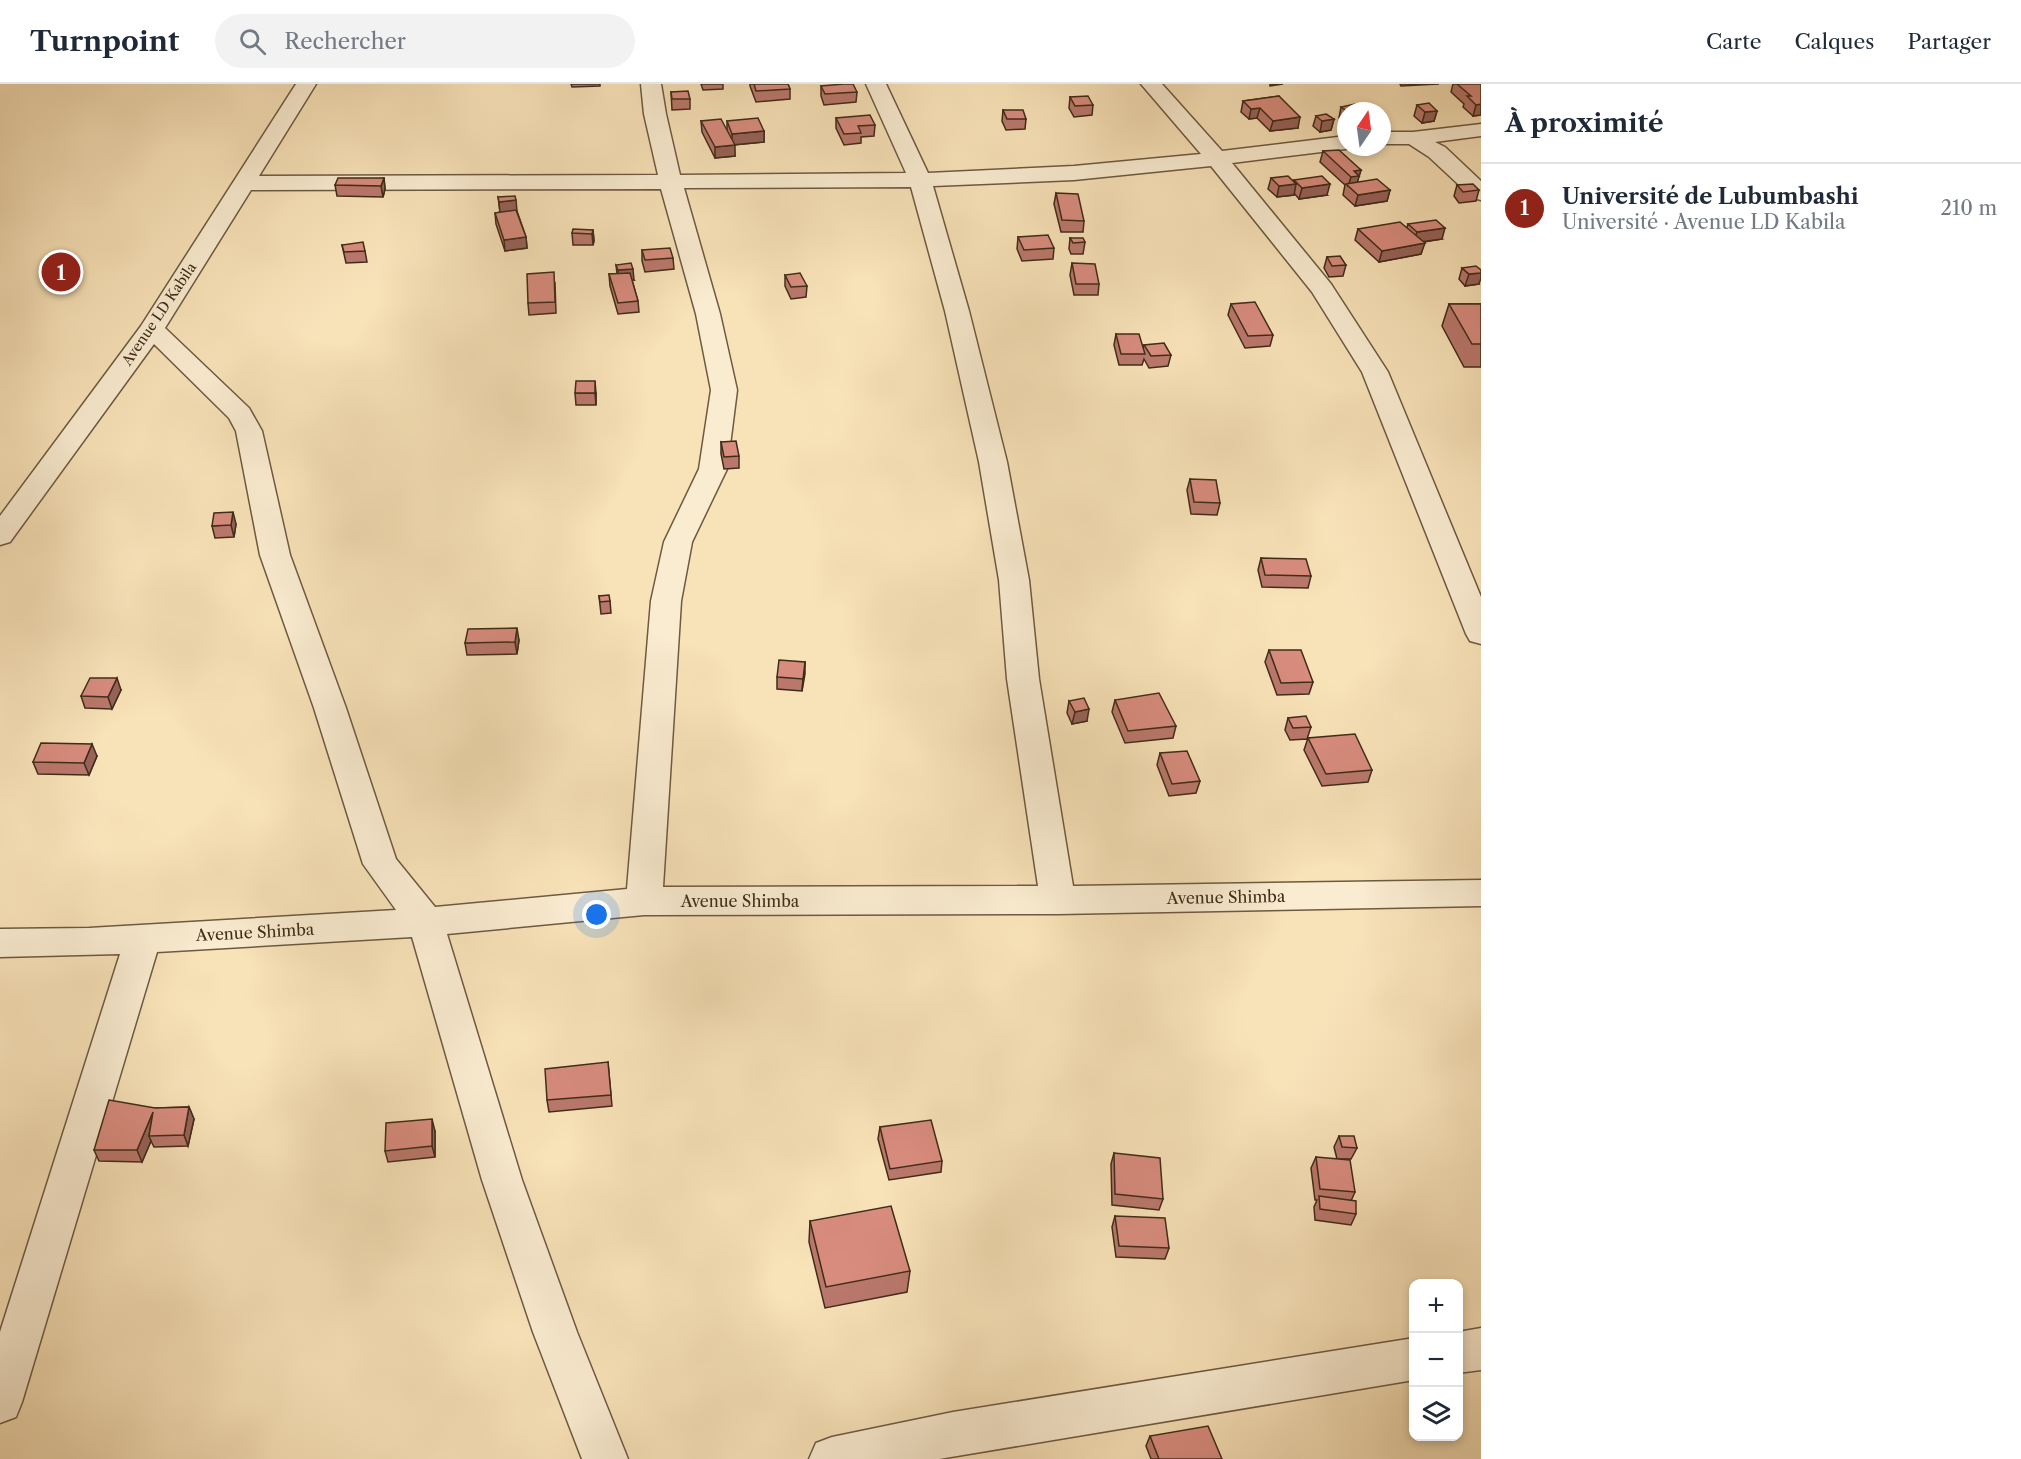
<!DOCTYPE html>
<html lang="fr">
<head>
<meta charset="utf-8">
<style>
	:root { --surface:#fff; --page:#f2f2f3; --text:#1f2937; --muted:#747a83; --line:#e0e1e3; --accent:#8f2418 }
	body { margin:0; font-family:"Libre Caslon Text",serif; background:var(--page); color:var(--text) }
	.controls { position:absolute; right:18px; bottom:18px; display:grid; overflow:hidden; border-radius:12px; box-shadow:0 3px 9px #0003 }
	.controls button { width:54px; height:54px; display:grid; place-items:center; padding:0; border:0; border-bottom:2px solid var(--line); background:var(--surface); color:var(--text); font:30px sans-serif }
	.compass { position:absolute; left:1337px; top:18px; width:54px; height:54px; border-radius:50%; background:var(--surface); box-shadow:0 3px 9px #0003; rotate:13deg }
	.you { position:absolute; left:597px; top:831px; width:21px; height:21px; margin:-15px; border:4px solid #fff; border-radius:50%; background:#1a73e8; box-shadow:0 0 0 9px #1a73e833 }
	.badge { display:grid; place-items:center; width:39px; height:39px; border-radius:50%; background:var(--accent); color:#fff; font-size:20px; font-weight:700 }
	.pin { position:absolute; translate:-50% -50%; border:3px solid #fff; box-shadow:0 2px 6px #0006 }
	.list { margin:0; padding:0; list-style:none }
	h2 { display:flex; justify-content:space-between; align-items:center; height:78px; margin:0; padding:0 24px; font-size:26px }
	h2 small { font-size:20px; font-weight:400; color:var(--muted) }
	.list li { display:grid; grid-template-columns:39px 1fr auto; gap:18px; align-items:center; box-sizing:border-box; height:90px; padding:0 24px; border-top:2px solid var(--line) }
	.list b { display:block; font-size:22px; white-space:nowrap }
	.list p { margin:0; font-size:20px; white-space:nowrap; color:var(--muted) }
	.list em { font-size:20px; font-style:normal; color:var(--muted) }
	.icon { flex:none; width:33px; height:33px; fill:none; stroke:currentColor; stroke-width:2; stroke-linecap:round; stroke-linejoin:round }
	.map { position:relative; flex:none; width:1481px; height:1375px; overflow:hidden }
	header { display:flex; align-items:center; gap:36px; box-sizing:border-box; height:84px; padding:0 30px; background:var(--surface); border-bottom:2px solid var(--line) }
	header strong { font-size:28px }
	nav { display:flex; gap:33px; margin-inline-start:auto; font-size:21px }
	.search { width:420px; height:54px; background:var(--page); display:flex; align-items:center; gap:15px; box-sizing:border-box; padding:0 21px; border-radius:33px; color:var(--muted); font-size:22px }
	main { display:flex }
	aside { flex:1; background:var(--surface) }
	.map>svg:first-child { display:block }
</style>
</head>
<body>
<header>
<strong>Turnpoint</strong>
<div class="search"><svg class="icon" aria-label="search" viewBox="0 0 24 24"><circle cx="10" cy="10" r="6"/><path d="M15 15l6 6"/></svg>Rechercher</div>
<nav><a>Carte</a><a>Calques</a><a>Partager</a></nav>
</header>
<main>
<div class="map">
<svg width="1481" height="1375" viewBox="0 0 1481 1375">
	<rect width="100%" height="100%" fill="#f8e2b8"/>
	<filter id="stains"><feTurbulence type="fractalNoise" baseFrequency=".00333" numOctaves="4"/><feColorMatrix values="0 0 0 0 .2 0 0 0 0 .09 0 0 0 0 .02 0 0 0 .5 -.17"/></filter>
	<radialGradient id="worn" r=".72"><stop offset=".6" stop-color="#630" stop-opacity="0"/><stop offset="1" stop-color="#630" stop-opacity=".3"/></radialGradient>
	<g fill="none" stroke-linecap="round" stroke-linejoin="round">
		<g stroke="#6d5a40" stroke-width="3">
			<path id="minor" d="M296,0h20l-57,92 399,-1 -14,-61 -3,-30h20l5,30 14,61 226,-2 -40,-89h20l42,89 146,-7 127,-12 -60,-70h21l60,67 124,-15v11l8,1 -122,15 99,121 57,88 93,225v47l-11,-3 -4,-7 -104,-262 -50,-80 -101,-126 -137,14 -141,6 36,125 38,151 22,118 10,99 34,207 408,-6v26l-423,8 -414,1 -197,19 75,246 55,152 51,127h-46l-49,-127 -51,-152 -70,-243 -255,15 -135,450 -6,15 -16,6v-91l120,-378 -120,3v-28l89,-1 307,-18 -33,-46 -49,-156 -54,-153 -24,-124 -7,-13 -75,-74 -144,198 -10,3v-29l141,-190zM911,103l34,124 34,151 20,118 8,99 31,207 -375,1 18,-286 11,-59 35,-73 10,-79 -17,-76 -36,-126zM661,105l35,125 15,76 -12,79 -35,73 -13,59 -24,288 -192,18 -39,-48 -50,-151 -56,-153 -28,-124 -13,-23 -84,-80 86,-138z
				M1481,40v12l-46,6 10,5 36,34v19l-8,-2 -44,-41 -20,-13h-27v-12h31z
				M1481,1244v42l-23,3v-41z
				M1414,1254v42l-475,79h-130l7,-16 16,-6 121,-25z"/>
		</g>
		<use href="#minor" fill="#faecd1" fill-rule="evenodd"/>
	</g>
	<path fill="#ba786c" stroke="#3f2c18" stroke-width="1.5" d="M571,0h29v2l-28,1z
		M701,0h22v5l-20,1z
		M750,0h38l2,5v10l-34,3 -6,-16z
		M1400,0h39l-38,2z
		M1453,0h28v31l-8,1 -10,-9 1,-3 -13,-12z
		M821,2l36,6 -1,10 -32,3 -3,-9z
		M671,8l19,7v10l-18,1z
		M1279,12l19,32 -28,3 -13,-13 -8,1 -8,-7 2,-11z
		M1070,13l23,8 -1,10 -18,2 -5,-9z
		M1417,21l20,6 -3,10 -12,2 -8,-7z
		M1341,23l21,4h-16v12l-7,-5z
		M1003,26l23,9 -1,10 -19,1 -4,-9z
		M1316,32l18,3 -3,11 -11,2 -7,-6z
		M836,34l39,7 -1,11 -13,1v6l-17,2 -8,-17z
		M701,37l26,9v-9l37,10v11l-30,3 1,11 -20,2 -13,-26z
		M1323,67l38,19 -4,12 33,8 -3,11 -32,5 -12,-11 2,-10 -25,-23z
		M384,94l1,11 -2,8 -46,-1 -2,-11z
		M1271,94l23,4v-2l33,15 -28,4 -5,-6v2l-17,2 -9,-8z
		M1457,101l22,5 -3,11 -17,2 -5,-7z
		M1056,109l28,28 -1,11h-22l-7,-28z
		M498,113l19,14 9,26 1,11 -22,3 -9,-27 -1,-11 5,-1z
		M1408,140l34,15 -18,3 -3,12 -42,8 -24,-22 3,-11 49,-2z
		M593,146l1,11 -1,4h-20l-1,-12z
		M1018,153l36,11 -1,11 -31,2 -5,-12z
		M1070,154l15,4 -2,12h-12l-2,-5z
		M342,161l23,6 2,11 -21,1z
		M642,166l31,8 1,11 -29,3 -3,-11z
		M1327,173l19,8 -3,11 -14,1 -5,-9z
		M1072,179l27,21 -1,11h-24l-4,-20z
		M616,181l18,15h-2l6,21 1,11 -21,2 -8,-28 -1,-12h8z
		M1462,184l17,16 -14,2 -6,-7z
		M785,191l22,11 -1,11 -15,2 -6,-13z
		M555,199l1,30 -27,2 -1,-12z
		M1231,220l42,31 -3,11 -25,2 -17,-33z
		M1449,220h32v63h-17l-22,-41z
		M1116,250l27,15 1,-4 27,10 -3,11 -19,2 -5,-9 -2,6h-23l-5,-20z
		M575,309h21v12h-20z
		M721,358l18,14v12l-15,1 -3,-15z
		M1190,395l30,24 -3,12 -26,-1 -4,-24z
		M236,440l-2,13 -19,1 -3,-12z
		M1261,474l50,18 -3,12 -46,-1 -4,-17z
		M599,512l11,5 1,12 -10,1z
		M519,556l-2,14 -50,1 -2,-12z
		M1269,566l44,32 -4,12 -32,1 -12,-33z
		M805,578l-3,29 -25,-2v-12z
		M121,606l-9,19 -27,-1 -4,-12z
		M1115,616l61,26 -3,12 -48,5 -13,-31z
		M1069,617l18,20 -15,3 -5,-11z
		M1288,634l23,9 -4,12 -17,1 -5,-10z
		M1308,654l64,32 -4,12 -46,4 -18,-36z
		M1160,669l40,28 -4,12 -27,3 -12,-31z
		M97,672l-8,19 -51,-1 -5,-12z
		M608,978l4,44 -63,6 -2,-12z
		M189,1023l5,12 -6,27 -34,1 -3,-6 -9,21 -43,-1 -5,-11 61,-42z
		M880,1043l62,34 -1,11 -52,8 -11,-41z
		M435,1047v26l-47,5 -3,-11z
		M1339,1052l18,12 -6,11h-14l-3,-12z
		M1114,1069l49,46 -4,11 -47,-5 -1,-41z
		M1316,1073l39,35 -4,9 5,13 -5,11 -36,-5 -1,-13 3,-7h-2l-4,-32z
		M1115,1132l54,32 -4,11 -49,-2 -4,-30z
		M810,1137l100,50 -3,21 -82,16 -16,-66z
		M1150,1352l72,23h-71l-5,-13z"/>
	<path fill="#976258" stroke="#3f2c18" stroke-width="1.5" d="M1270,0h13l-13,2z
		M1481,20v11l-8,1 3,-11z
		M1260,24l-3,10 -8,1 2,-10z
		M1437,27l-3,10 -12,2 3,-11z
		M1300,33l-2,11 -28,3 3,-10z
		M1334,35l-3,11 -11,2 2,-11z
		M764,47v11l-32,3v-11z
		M735,61v11l-20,2v-11z
		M1361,86l-5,17 -8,-1 3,-9 3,-6z
		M384,94l1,11 -2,8 -2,-11z
		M1296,100l-2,11 -17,2 2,-11z
		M1330,100l-3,11 -28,4 3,-11z
		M1390,106l-3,11 -32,5 3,-11z
		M516,116l1,11 -17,2 -1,-11z
		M1445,144l-3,11 -29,4 4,-11z
		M593,146l1,11 -1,4 -1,-11z
		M526,153l1,11 -22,3 -1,-11z
		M1425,159l-4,11 -42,8 3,-11z
		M633,185l1,11 -15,2 -1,-12z
		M1481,189v5l-2,6 -14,2 4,-12z
		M595,297l1,12v12l-1,-12z
		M233,428l3,12 -2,13 -3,-12z
		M517,544l2,12 -2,14 -2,-12z
		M805,578v12l-3,17 1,-12z
		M117,594l4,12 -9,19 -4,-12z
		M1089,625l-2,12 -15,3 3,-12z
		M92,660l5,12 -8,19 -5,-12z
		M189,1023l5,12 -6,27 -4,-11z
		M153,1028l-4,24 2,5 -9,21 -5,-12z
		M432,1035l3,12v26l-3,-11z"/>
	<path fill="#d88c7e" stroke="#3f2c18" stroke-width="1.5" d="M754,0h34l2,5 -34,2z
		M844,0h9l4,8 -32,2 -4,-8z
		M1457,0h24v20l-5,1 -9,-9h4z
		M688,7l2,8h-18l-1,-7z
		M1088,12l5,9 -18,1 -5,-9z
		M1279,12l21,21 -27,4 -13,-13 -9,1 -8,-8z
		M1429,19l8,8 -12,1 -8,-7z
		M1355,20l8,5 -8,2h-8l-6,-4z
		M1003,26h20l3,9h-19z
		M1326,30l8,5 -12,2 -6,-5z
		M870,31l5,10 -17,1 3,7 -17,1 -8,-16z
		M758,34l6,13 -32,3 -5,-13z
		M721,35l14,26 -20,2 -14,-26z
		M1339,66l22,20 -7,1 5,5 -8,1 -28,-26z
		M1288,92l8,8 -17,2 -8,-8z
		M1322,92l8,8 -28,4 -8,-8z
		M338,94h46l-3,8 -46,-1z
		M1377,95l13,11 -32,5 -12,-11z
		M1473,100l6,6 -16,2 -6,-7z
		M1056,109l22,1 6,27 -22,-1z
		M515,112l1,4 -17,2 -1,-5z
		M516,126l10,27 -22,3 -9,-27z
		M1436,136l9,8 -28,4 -9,-8z
		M1400,138l25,21 -43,8 -24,-22z
		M573,145l20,1 -1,4 -20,-1z
		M1048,151l6,13 -30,2 -6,-13z
		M1070,154h13l2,4 -12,1z
		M363,158l2,9 -21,1 -2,-7z
		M670,164l3,10 -28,2 -3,-10z
		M1340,172l6,9 -14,1 -5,-9z
		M631,179l2,6 -15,1 -2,-5z
		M1072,179l23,1 4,20h-23z
		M1476,182l5,4v3l-12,1 -7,-6z
		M554,188l1,30 -27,1 -1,-29z
		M630,189l8,28 -20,2 -9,-29z
		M800,189l7,13 -16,1 -6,-12z
		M1255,218l18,33 -25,1 -17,-32z
		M1449,220h32v40h-9z
		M1116,250h23l6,20h-24z
		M1164,259l7,12 -20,1 -7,-11z
		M576,297h19v12h-20z
		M736,357l3,15 -15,1 -3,-15z
		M1190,395l26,1 4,23 -26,-1z
		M233,428l-2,13 -19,1 2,-13z
		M1261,474l45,1 5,17 -46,-1z
		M609,511l1,6 -10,1 -1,-6z
		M517,544l-2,14 -50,1 3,-14z
		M1269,566h32l12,32 -32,1z
		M779,576l26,2 -2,17 -26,-2z
		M90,594h27l-9,19 -27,-1z
		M1159,609l17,33 -48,5 -13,-31z
		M1084,614l5,11 -14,3 -6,-11z
		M1306,632l5,11 -18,1 -5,-10z
		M1355,650l17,36 -46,4 -18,-36z
		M41,659l51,1 -8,19 -51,-1z
		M1187,667l13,30 -28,3 -12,-31z
		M608,978l3,33 -64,5 -2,-31z
		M109,1016l46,8 34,-1 -5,28 -35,1 4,-24 -16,38h-43z
		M432,1035v27l-47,5 1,-28z
		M931,1036l11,41 -52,8 -10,-42z
		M1339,1052h15l3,12 -15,-1z
		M1114,1069l46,5 3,41 -48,-5z
		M1316,1073l34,3 5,32 -35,-3z
		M1319,1112l37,5v13l-36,-5z
		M891,1122l19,65 -84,16 -16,-66z
		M1115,1132l50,2 4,30 -50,-2z
		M1208,1342l14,33h-63l-9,-23z"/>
	<g text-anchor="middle" stroke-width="4.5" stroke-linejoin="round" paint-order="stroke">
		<g font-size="14" fill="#3f2c18" stroke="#faecd1">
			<text transform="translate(159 230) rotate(-56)" y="5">Avenue LD Kabila</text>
		</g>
		<g font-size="16" fill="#3f2c18" stroke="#faecd1">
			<text transform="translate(1226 813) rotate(-1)" y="6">Avenue Shimba</text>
			<text x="740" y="823">Avenue Shimba</text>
			<text transform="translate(255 848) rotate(-3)" y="6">Avenue Shimba</text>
		</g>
	</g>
	<rect width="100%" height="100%" filter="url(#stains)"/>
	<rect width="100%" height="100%" fill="url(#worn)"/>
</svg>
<div class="controls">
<button>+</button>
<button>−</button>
<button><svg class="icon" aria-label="layers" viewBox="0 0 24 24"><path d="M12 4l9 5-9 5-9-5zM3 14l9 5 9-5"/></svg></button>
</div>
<svg class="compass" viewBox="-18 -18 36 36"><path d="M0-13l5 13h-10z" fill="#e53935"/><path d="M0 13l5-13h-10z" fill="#747a83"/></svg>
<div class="you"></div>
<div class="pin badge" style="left:61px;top:188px">1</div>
</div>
<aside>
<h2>À proximité<small></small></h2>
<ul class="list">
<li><span class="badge">1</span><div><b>Université de Lubumbashi</b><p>Université · Avenue LD Kabila</p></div><em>210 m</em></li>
</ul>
</aside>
</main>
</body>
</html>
